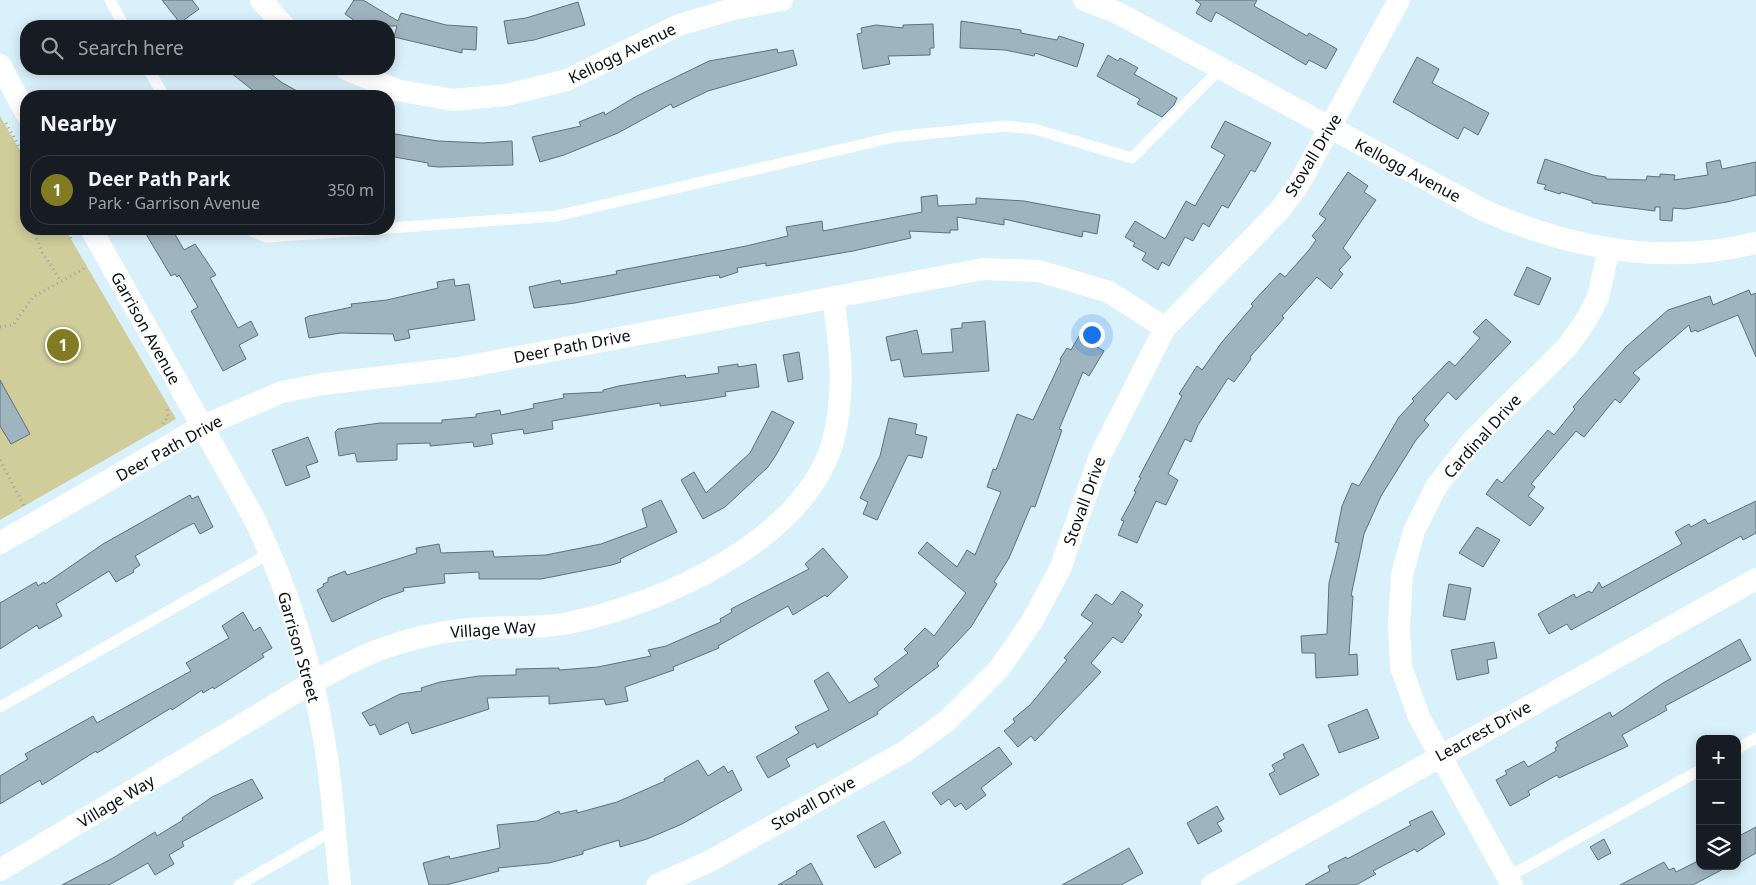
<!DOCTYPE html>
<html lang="en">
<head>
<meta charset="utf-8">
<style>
	:root { --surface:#171b24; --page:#242831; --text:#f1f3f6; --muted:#9ea1a6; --line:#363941; --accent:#837b21 }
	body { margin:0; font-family:"Noto Sans",sans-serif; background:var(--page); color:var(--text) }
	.controls { position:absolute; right:15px; bottom:15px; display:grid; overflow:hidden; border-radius:10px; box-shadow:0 2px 12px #0003 }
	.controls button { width:45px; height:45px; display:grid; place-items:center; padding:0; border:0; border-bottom:1px solid var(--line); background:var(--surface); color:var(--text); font:25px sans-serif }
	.you { position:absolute; left:1091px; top:334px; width:18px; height:18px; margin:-12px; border:4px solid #fff; border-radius:50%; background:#1a73e8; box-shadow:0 0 0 8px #1a73e833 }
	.badge { display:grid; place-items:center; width:32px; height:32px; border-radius:50%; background:var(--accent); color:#fff; font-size:16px; font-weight:700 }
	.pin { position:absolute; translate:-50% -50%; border:2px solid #fff; box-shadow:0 1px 5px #0006 }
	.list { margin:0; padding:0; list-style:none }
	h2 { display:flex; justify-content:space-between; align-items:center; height:65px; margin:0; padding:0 20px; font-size:21px }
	h2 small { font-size:16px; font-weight:400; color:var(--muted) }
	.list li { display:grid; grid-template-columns:32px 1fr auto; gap:15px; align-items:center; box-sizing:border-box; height:70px; margin:0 10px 10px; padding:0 10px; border:1px solid var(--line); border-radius:20px }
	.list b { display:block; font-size:19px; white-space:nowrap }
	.list p { margin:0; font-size:16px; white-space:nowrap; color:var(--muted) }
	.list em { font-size:16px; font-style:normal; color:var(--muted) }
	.icon { flex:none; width:28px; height:28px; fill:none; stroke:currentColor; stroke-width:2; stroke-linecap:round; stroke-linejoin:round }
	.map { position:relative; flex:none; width:1756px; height:885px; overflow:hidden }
	.search { position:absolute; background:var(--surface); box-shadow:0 2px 12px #0003; left:20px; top:20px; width:375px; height:55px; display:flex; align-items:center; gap:12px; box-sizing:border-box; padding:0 18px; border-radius:20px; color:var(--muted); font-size:19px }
	.panel { position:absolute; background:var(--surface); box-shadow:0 2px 12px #0003; left:20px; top:90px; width:375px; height:145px; border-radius:20px }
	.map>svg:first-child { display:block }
</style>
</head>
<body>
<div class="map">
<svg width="1756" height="885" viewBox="0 0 1756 885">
	<rect width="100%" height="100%" fill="#d9f1fb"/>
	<path fill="#d0cd9a" d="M0,116l26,45v68h39l111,190 -176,101z"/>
	<path fill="#9eb4be" stroke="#5d727b" d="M162,0h30l7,9 -19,14z
		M354,0h9l35,21 3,-8 45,12 31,2 -1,23 -14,-1v4l-68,-16 3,-11h-35l-17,-12z
		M1195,0h62l-3,6 53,30 2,-3 28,16 -11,20 -17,-9 -3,5 -90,-53 -5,10 -15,-9 5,-9z
		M578,2l7,23 -51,15 -26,4 -4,-23 22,-3z
		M961,21l60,9v3l36,7 2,-4 25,8 -7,23 -42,-14 -1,3 -29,-6 -45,-2z
		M933,24l1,24h-4v7l-42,1 2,8 -27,5 -6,-35 5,-1 -1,-5 15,-3 27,3v-3z
		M777,49l1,4 15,-3 4,15 -89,26 -35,17 -2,-4 -53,29 -54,22 -24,7 -8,-25 49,-11 -2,-4 25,-10 1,3 30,-18 74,-36z
		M1108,55l10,6 2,-3 18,10 -4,6 43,24 -3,7 -12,12 -25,-13 3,-5 -43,-23z
		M1417,57l22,12 -7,14 57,30 -11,22 -14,-8 -6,12 -65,-37z
		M226,69h39l16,13 25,14h-46z
		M1225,121l46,22 -16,29 -4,-2 -23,38 -6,-3 -13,22 -6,-4 -10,18 -8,-4 -16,29 -7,-4 -4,8 -16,-10 4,-7 -13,-7 2,-3 -10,-6 10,-16 30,18 21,-38 9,5 30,-51 -14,-8z
		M389,133l49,8 45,2 29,-2 1,24 -74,2 -11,-1v-3l-39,-7z
		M1545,159l48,16 13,2v2l40,1 1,-4 13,1v-3l15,1 -1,5 34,-5 -2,-12 14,-3 2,9 34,-7v33l-29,7 -42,7 -12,-1 -1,13 -12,-1v-13h-5v4l-63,-8v-2l-31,-9 -1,2 -16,-5 2,-4 -9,-2z
		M1348,172l20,14 -4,6 12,8 -33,48 8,9 -12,13 4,4 -12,15 -14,-12 -35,39 2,2 -34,39 1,2 -17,23 -6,-4 -30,47 -7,17 -6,-3 -17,35 10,6 -12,25 -10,-4 -19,42 -19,-8 6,-14 -3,-1 15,-28 -2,-1 7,-13 -2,-1 43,-81 -3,-2 18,-28 5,4 20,-28 31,-36 -2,-2 29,-31 5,4 24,-27 7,-10 -4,-4 14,-17 -7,-5z
		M937,195l1,11 38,-2v-6l48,3 76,14 -3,19 -14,-3 -1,6 -78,-18v6l-47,-8 1,13h-8v3l-41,-2 2,7 -58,13 -87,15v-3l-29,5 1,4 -18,6 -1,-3 -8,1 -136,27 -41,5 -5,-21 31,-7 1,4 56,-10 -1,-3 130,-25 42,-10 -2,-9 36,-6 1,10 99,-19 -1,-15z
		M143,229h29l12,21 11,-6 21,31 -6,3 28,50 13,-7 7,14 -19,10 7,14 -23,12 -32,-60 7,-4 -19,-32 -2,2 -2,-3 -4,2z
		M1527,267l24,11 -12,27 -25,-10z
		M454,279l1,7 14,-2 6,36 -67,10 2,8 -15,3 -2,-7 -52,-1 -32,5 -4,-20 4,-2 43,-9 -1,-3 36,-4 51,-12 -1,-6z
		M1749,290l2,5 5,-2v64l-18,-42 -41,17 -1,-2 -5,2 -2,-7 -56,48 7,6 -20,24 -5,-4 -31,38 -8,-6 -45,53 4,3 -7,9 16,12 -14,18 -44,-32 11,-15 5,4 46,-53 6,5 21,-26 -2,-2 53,-60 42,-37 42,-14 3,9z
		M1486,319l25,23 -55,58 -8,-8 -24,28 5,5 -13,15 -35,56 -17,38 -13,62h2l-4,59 8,-1 1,21 -42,3 -1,-25h-13l-1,-17 26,-2 2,-51 10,-40 -4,-1 7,-36 10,-23 7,3 40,-69 15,-16 -2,-2 37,-38 6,5 25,-28 -7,-6z
		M985,321l4,50 -85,6 -4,-18 -9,2 -5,-24 31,-7 5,24 31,-2 -2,-23 11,-1v-5z
		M1079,336l25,15 -15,25 -6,-4 -24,57 3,1 -27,77 -4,-1 -22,52 -15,24 3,2 -26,43 -34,36 2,3 -62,46 1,2 -61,34 -2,-5 -29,16 4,7 -22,12 -12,-21 43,-24 -4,-6 34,-17 -15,-29 14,-9 21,31 30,-17 -5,-7 34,-26 -4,-4 21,-21 9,8 32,-43 -48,-40 9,-11 30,25 10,-17 8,5 26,-63 -14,-5 6,-18 3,1 21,-56 16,6 28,-59 -1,-2 7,-11 4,2z
		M799,352l4,27 -15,3 -5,-27z
		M738,364v3l18,-3 3,23 -34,5 1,4 -23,4 -43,6v-3l-108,18 1,8 -29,5 -1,-5 -32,5 2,10 -19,3 -1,-5 -43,4v-3l-33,1v16l-40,2 -2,-9 -16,3 -4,-24 3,-3 42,-6h62v-3l34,-3v-3l24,-4 1,5 33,-7 -1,-4 31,-6 -1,-4 40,-2v-2l16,-4 66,-11 1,3 33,-5 -1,-6z
		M0,380l30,54 -19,10 -11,-18z
		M772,411l22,11 -18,33 -8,12 -43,40 -22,12 -22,-39 13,-8 12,21 44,-40z
		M889,418l28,6 -2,10 12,3 -5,21 -14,-3 -31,65 -14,-6 5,-12 -8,-4 20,-42z
		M308,437l10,25 -12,4 4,11 -24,9 -14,-36z
		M190,495l2,4 6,-3 15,31 -13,7 -6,-11 -12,6 -47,27 5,9 -7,5 1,2 -18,10 -7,-11 -53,33 6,12 -23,13 -2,-4 -37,24v-46l36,-21 2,4 6,-4 1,2 58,-40z
		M661,500l16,32 -57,27 1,3 -9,3 -71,14h-62v-7l-35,2 1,9 -42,5 1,3 -21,7 -51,24 -15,-32 7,-4 -1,-2 5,-2v-4l17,-7 2,4 70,-22 -1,-5 23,-4 2,9 52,-2 1,6 52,-2 55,-11 46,-17 -5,-18z
		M1756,501v32l-13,7 -2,-4 -170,94 -4,-6 -18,10 -11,-20 36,-20 2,4 13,-7 3,2 7,-11 3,6 80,-44 -7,-12 14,-8 2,3 14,-8 3,5z
		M1477,527l23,13 -17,27 -24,-14z
		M823,548l25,29 -21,20 -2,-2 -32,20 -5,-9 -70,40 1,2 -46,19 1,3 -49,17 3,14 -22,4 -2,-6 -55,5v-8l-62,2 2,11 -77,25 -4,-12 -28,13 -5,-11 -5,2 -8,-13 38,-19 22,-3 -1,-3 19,-6 39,-6 37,-1v-6l43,-1v2l39,-3 53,-11 -3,-6 18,-4 55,-24 -1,-3 12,-7 -1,-3 78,-40 -4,-5z
		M1449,584l22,4 -6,32 -22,-4z
		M1122,591l21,14 -5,7 4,3 -20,28 -9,-6 -22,26 10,9 -13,14 -53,55 -4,-5 -13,11 -14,-16 11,-9 -2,-3 17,-14 37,-45 -3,-2 29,-35 -12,-8 15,-21 16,11z
		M243,612l11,19 6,-4 12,21 -10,6 2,3 -50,32 -1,-2 -10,6 -1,-3 -30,20 -1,-2 -74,45 -1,-2 -54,34 -2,-5 -40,24v-28l28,-17 -3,-5 68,-38 4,7 94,-52 -5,-8 43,-25 -7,-12z
		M1740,639l11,21 -86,46 2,4 -45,25 6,11 -69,32 -2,-3 -29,16 2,4 -20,11 -14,-26 11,-6 -2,-3 19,-10 4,6 28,-16 -1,-3 3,-2 -2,-4 54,-30 2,5 51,-34z
		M1494,642l3,16 -10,2 2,13 -32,7 -6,-30z
		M1367,709l12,29 -40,15 -11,-28z
		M1303,744l16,31 -39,20 -11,-21 6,-3 -3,-6 13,-7 -2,-4z
		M999,747l13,17 -31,24 5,7 -20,15 -5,-7 -6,4 -6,-8 -8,6 -9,-12z
		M698,760l10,16 16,-10 4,7 4,-3 10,20 -60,34 -35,15 -27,8 -1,-7 -36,11v3l-34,9 -51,5 1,3 -53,14h-17l-6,-22 26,-7 1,3 50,-11 -3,-23 40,-4 22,-10 1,3 17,-4v3l40,-11 48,-21 -1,-2z
		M252,779l11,19 -81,44 2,4 -15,9 5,9 -19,11 -7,-12 -39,22h-47l51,-27 42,-26 2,4 26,-16 -1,-2 30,-21z
		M1217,806l7,13 -7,4 5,8 -24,13 -11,-21z
		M1432,811l13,23 -28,18 -2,-3 -42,22 3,3 -20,11h-51l25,-14 -2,-5 18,-9 1,2 64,-34 -2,-3z
		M884,821l17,32 -26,15 -18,-32z
		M1756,827v26l-19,11v-27z
		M1604,839l7,14 -13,7 -8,-13z
		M1129,848l14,25 -22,12h-59z
		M1700,860v6h29l-36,19h-73l44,-23 5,8 5,-2 2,4z
		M811,863l12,22h-45l19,-11 -1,-2z"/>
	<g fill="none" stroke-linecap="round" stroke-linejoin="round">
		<path stroke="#92a5ac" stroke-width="3" stroke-dasharray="1 4" stroke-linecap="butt" d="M6,123l20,36
			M25,158l1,49
			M33,229l9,23 18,28
			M65,229l7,11
			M0,327l13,-2 20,-28 50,-28 2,-5
			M163,424l5,-8 -1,-7
			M0,460l24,46"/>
		<path stroke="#fff" stroke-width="11" d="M110,0l14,26
			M148,69l16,27
			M389,228l167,-12 338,-79 110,-11 30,3 98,29 89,-90
			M247,229l19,8 117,-8
			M0,707l270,-154
			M1737,749l19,-11
			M1508,877l192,-107
			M239,885l95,-55"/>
		<path stroke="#fff" stroke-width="22" d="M261,0l23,26
			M1084,0l34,13 365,197c86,38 180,56 273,33
			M0,65l26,48
			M346,69l50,21 57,10 53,-5 61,-15 112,-55 54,-16 49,-9
			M91,229l164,291c33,70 58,148 70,225 8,46 10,94 15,140
			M0,543l201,-116 81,-35 41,-8 137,-16 523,-99 56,2 70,21 56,36
			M0,870c77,-46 153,-92 230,-138 47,-28 95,-60 146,-81 29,-11 61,-19 92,-22 33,-4 67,1 100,-6 92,-18 238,-83 265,-182 13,-48 7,-96 0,-144
			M657,885l55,-25 192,-108 43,-31 52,-52 32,-46 29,-54 40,-113 65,-128 114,-117 20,-27 100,-184
			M1212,885l544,-306
			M1512,885l-93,-168 -18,-50 -2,-42 3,-50 12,-44 22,-44 35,-45 97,-96 19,-27 11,-22 11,-48"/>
	</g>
	<g text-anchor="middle" stroke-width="4" stroke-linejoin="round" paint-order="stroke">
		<g font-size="16" fill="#060d10" stroke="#fff">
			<text transform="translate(622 53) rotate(-26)" y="6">Kellogg Avenue</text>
			<text transform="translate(1313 155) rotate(-59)" y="6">Stovall Drive</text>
			<text transform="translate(1408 170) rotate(28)" y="6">Kellogg Avenue</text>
			<text transform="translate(146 328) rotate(61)" y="6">Garrison Avenue</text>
			<text transform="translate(572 346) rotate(-11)" y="6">Deer Path Drive</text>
			<text transform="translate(1482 436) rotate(-48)" y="6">Cardinal Drive</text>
			<text transform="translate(169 448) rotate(-29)" y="6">Deer Path Drive</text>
			<text transform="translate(1084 501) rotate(-70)" y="6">Stovall Drive</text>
			<text transform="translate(493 629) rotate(-4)" y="6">Village Way</text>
			<text transform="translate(299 647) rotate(74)" y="6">Garrison Street</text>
			<text transform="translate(1483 731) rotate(-29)" y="6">Leacrest Drive</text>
			<text transform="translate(116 801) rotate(-31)" y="6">Village Way</text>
			<text transform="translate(813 803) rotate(-29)" y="6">Stovall Drive</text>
		</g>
	</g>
</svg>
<div class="controls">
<button>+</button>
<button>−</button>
<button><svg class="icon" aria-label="layers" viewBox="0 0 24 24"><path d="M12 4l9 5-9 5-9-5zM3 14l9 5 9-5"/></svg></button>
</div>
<div class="you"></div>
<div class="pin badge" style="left:63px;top:345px">1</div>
<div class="search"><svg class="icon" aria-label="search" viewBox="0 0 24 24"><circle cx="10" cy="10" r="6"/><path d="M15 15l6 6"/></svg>Search here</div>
<section class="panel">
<h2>Nearby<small></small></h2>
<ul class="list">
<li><span class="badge">1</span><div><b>Deer Path Park</b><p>Park · Garrison Avenue</p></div><em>350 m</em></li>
</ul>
</section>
</div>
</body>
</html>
